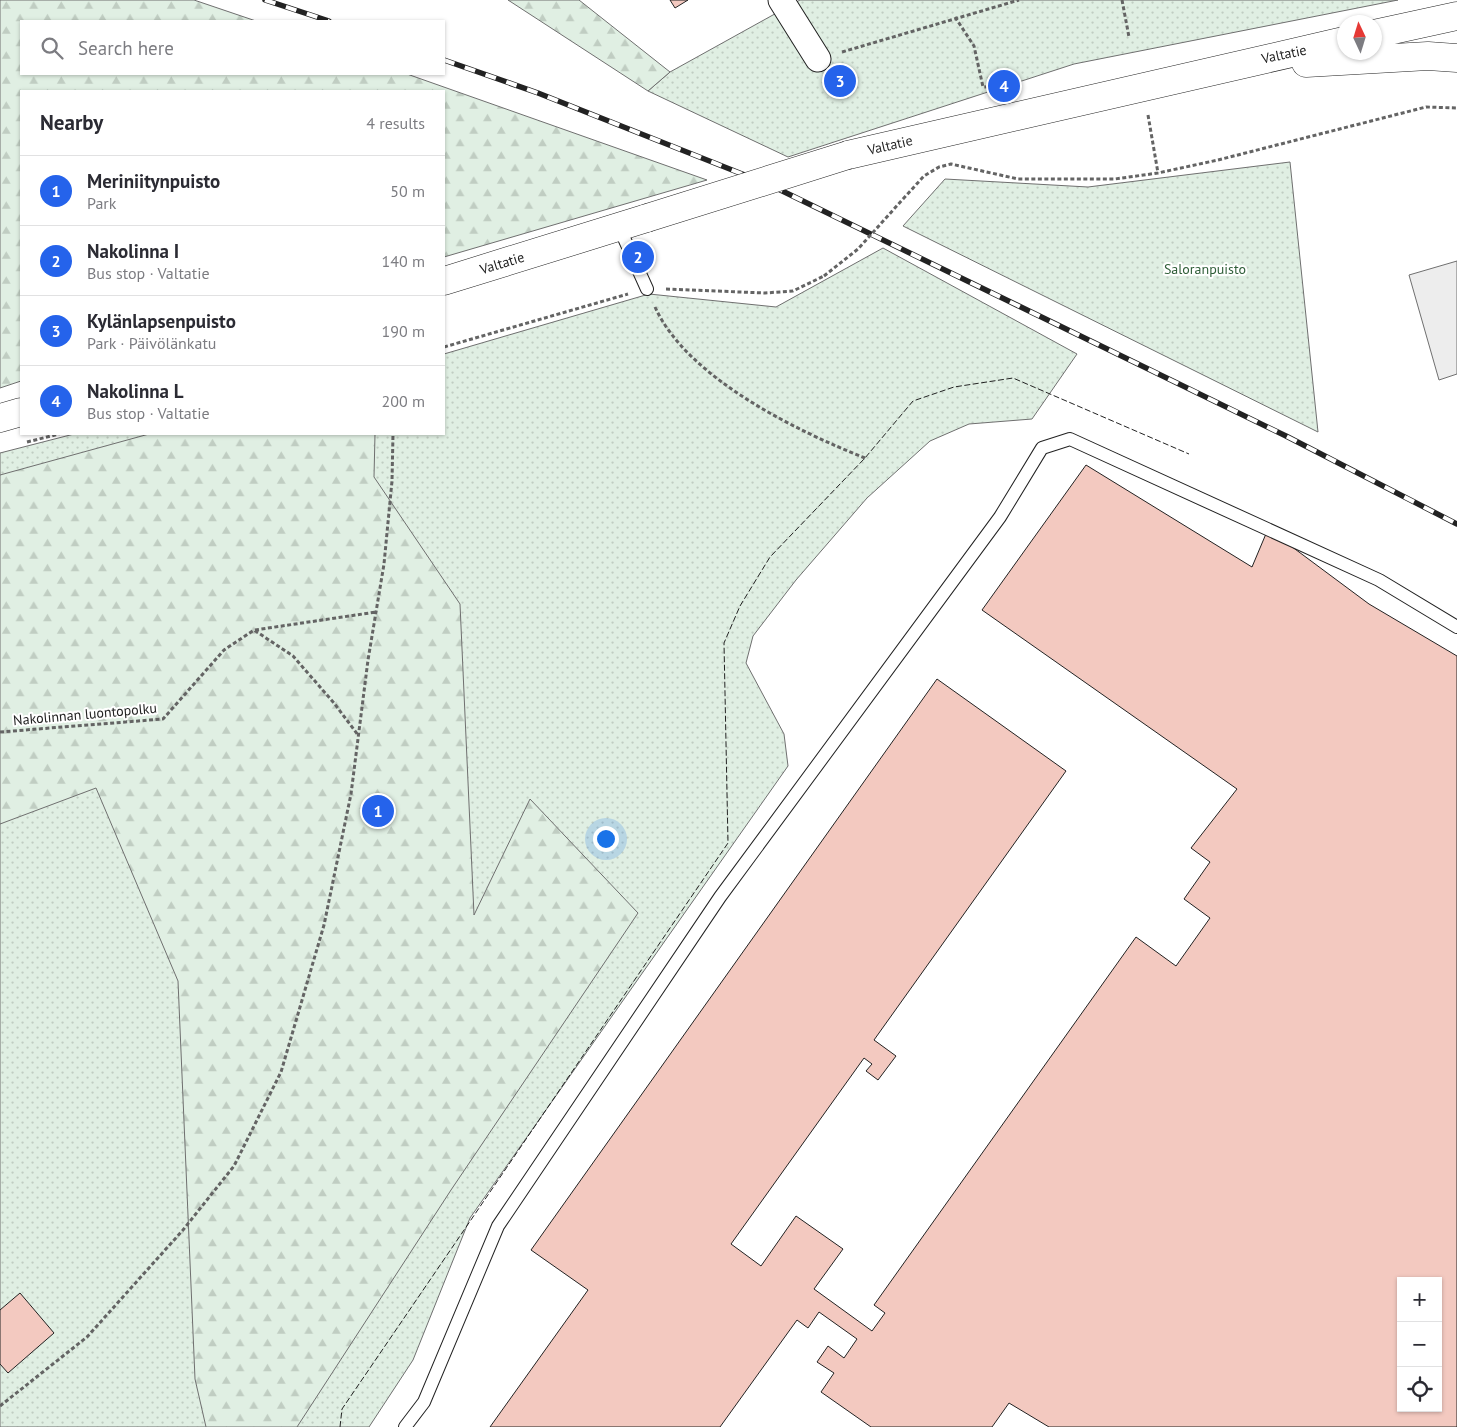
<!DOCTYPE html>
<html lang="en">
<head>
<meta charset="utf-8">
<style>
	:root { --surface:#fff; --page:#f7f7f7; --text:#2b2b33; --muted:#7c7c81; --line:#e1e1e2; --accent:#2563eb }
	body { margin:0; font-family:"PT Sans",sans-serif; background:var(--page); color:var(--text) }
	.controls { position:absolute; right:15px; bottom:15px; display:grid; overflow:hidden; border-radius:0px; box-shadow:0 1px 4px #0004 }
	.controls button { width:45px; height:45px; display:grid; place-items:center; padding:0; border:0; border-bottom:1px solid var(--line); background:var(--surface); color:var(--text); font:25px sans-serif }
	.compass { position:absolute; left:1337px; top:15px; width:45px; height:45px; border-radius:50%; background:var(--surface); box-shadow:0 1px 4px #0004; rotate:356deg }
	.you { position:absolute; left:605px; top:838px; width:18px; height:18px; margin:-12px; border:4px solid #fff; border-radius:50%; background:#1a73e8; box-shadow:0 0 0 8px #1a73e833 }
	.badge { display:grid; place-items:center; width:32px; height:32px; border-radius:50%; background:var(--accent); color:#fff; font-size:16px; font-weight:700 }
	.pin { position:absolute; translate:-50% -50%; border:2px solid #fff; box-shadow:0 1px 5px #0006 }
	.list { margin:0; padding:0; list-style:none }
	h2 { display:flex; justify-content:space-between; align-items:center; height:65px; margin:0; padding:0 20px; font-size:21px }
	h2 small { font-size:16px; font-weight:400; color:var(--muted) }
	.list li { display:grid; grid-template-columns:32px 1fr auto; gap:15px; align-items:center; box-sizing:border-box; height:70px; padding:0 20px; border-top:1px solid var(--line) }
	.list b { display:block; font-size:19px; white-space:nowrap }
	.list p { margin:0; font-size:16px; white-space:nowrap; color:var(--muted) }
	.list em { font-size:16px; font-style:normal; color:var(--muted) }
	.icon { flex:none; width:28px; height:28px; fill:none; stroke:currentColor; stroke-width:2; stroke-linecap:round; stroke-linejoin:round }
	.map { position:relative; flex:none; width:1457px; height:1427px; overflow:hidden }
	.search { position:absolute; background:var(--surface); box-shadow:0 1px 4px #0004; left:20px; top:20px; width:425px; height:55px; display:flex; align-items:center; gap:12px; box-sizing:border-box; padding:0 18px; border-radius:0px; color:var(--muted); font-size:19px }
	.panel { position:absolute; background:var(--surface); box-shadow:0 1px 4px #0004; left:20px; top:90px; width:425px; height:345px; border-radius:0px }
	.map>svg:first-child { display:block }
</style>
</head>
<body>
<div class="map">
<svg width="1457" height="1427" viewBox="0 0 1457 1427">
	<defs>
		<pattern id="green-dots" width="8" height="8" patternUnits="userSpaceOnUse" patternTransform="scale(1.25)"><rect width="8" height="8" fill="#e0efe3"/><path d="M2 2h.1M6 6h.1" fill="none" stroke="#c0cdc2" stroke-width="1.8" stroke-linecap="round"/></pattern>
		<pattern id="forest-firs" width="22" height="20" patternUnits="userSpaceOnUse" patternTransform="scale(1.25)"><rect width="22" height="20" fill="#e0efe3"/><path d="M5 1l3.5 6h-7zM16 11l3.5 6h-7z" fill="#c0cdc2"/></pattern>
	</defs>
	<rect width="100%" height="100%" fill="#fff"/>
	<path fill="url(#green-dots)" stroke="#6f6f6f" d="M800,0h598l-324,64 -286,93 -140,-66 22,-19z
		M1290,162l28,270 -415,-206 42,-47 143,8z
		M883,248l194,106 -45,65 -63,5 -39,17 -63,57 -71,82 -43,56 -7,27 38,71 4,32 -318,452 -57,142 -44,67h-369v-974l74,-19h370v-80l205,-60 127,13z"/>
	<path fill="url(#forest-firs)" stroke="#6f6f6f" d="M0,0h194l62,21h-235v53h386l300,106 -263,77v-166h-423v290l-21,7z
		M508,0h71l91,72 -22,19z
		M149,434h226l-1,43 86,127 14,311 56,-116 108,114 -187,277 -154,237h-91l-11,-48 -17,-398 -82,-193 -96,36v-349z"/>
	<path fill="#ededed" stroke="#6f6f6f" d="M1457,261v113l-18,6 -30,-105z"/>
	<path fill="#f3c9c0" stroke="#222" fill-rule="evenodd" d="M670,0h18l-13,8z
		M1086,465l166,102 16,-38 101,75 88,52v771h-408l-40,-24 -17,24h-121l-50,-35 13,-19 -17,-11 11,-16 16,12 13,-19 -38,-27 -11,16 -11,-8 -77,107h-230l98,-137 -57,-40 406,-571 129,92 -192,269 22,16 -18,24 -12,-9 6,-7 -8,-6 -133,186 30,22 35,-50 47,33 -29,40 58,42 13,-18 -11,-8 262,-368 40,29 34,-48 -26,-19 26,-37 -19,-14 46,-59 -255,-179zM1401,1281h37v127h-37z
		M20,1293l34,40 -46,40 -8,-9v-54z"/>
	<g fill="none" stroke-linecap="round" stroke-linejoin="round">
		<g stroke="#222" stroke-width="14">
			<path id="service" d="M619,227l28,62
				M405,1427l19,-25 74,-176 222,-329 280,-380 42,-69 28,-9 309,141 78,47"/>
		</g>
		<g stroke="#222" stroke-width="27">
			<path id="minor" d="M781,0l37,59"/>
		</g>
		<g stroke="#222" stroke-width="29">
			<path id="secondary" d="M1374,34l83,-18
				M1306,63l122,-7 29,2
				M848,155l496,-114
				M444,281l203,-63
				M0,418l21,-6"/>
		</g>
		<path stroke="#646464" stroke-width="3" stroke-dasharray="4 2.5" stroke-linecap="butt" d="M1122,0l7,37
			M955,17l19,29 9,41 21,-1
			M842,52l177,-52
			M1148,115l10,58
			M903,199l21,-23 15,-9 12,-3 67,15h97l43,-6 60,-13 208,-53 31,1
			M666,289l99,4 28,-2 31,-15
			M655,307c32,71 142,124 210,151
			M444,347l184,-53
			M27,442l32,-8
			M255,630l121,-18
			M0,732l163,-13 61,-69 30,-20 39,26 41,47 24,32
			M0,1406l87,-69 96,-107 51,-64 47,-94 43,-147 27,-131 17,-134 16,-96 8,-83 1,-47"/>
		<use href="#service" stroke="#fff" stroke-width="12"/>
		<use href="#minor" stroke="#fff" stroke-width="25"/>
		<use href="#secondary" stroke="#fff" stroke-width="28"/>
		<g stroke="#222" stroke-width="5.5">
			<path id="rail" d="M265,0l64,21
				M444,60l94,33 232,92 516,251 171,88"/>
		</g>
		<use href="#rail" stroke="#fff" stroke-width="4" stroke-dasharray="11" stroke-linecap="butt"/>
		<g stroke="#222" stroke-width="29" stroke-linecap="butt">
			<path id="secondary-bridge" d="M647,218l201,-63"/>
		</g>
		<path stroke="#646464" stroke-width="3" stroke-dasharray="4 2.5" stroke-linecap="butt" d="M824,276l34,-27 45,-50"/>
		<use href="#secondary-bridge" stroke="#fff" stroke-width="28"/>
		<path stroke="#222" stroke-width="1" stroke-dasharray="6 2.5" stroke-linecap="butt" d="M340,1427l2,-18 386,-566 -4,-200 16,-37 30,-49 95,-99 48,-57 41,-14 59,-9 176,76"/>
	</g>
	<g text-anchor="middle" stroke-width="4" stroke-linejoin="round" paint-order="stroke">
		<g font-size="14" fill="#222" stroke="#fff">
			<text transform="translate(1284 54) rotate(-12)" y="5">Valtatie</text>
			<text transform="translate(890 145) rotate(-13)" y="5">Valtatie</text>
			<text transform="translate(502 263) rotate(-17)" y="5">Valtatie</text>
			<text transform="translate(85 714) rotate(-5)" y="5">Nakolinnan luontopolku</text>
		</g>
		<g font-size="14" fill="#2f5e38" stroke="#fff">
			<text x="1205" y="274">Saloranpuisto</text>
		</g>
	</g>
</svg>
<div class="controls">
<button>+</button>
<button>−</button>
<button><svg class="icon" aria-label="locate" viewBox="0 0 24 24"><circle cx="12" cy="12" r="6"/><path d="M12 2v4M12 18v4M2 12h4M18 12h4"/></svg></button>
</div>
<svg class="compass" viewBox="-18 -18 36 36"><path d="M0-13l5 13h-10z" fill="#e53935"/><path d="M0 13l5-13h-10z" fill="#7c7c81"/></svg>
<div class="you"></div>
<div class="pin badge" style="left:378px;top:811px">1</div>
<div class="pin badge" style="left:638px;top:257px">2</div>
<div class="pin badge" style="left:840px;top:81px">3</div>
<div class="pin badge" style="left:1004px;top:86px">4</div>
<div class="search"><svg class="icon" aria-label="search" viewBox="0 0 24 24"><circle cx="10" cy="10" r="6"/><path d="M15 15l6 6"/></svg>Search here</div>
<section class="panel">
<h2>Nearby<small>4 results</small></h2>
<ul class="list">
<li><span class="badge">1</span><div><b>Meriniitynpuisto</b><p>Park</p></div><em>50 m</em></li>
<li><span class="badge">2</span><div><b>Nakolinna I</b><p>Bus stop · Valtatie</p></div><em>140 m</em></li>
<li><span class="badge">3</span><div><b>Kylänlapsenpuisto</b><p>Park · Päivölänkatu</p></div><em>190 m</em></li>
<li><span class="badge">4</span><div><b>Nakolinna L</b><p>Bus stop · Valtatie</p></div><em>200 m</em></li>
</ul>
</section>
</div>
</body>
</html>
